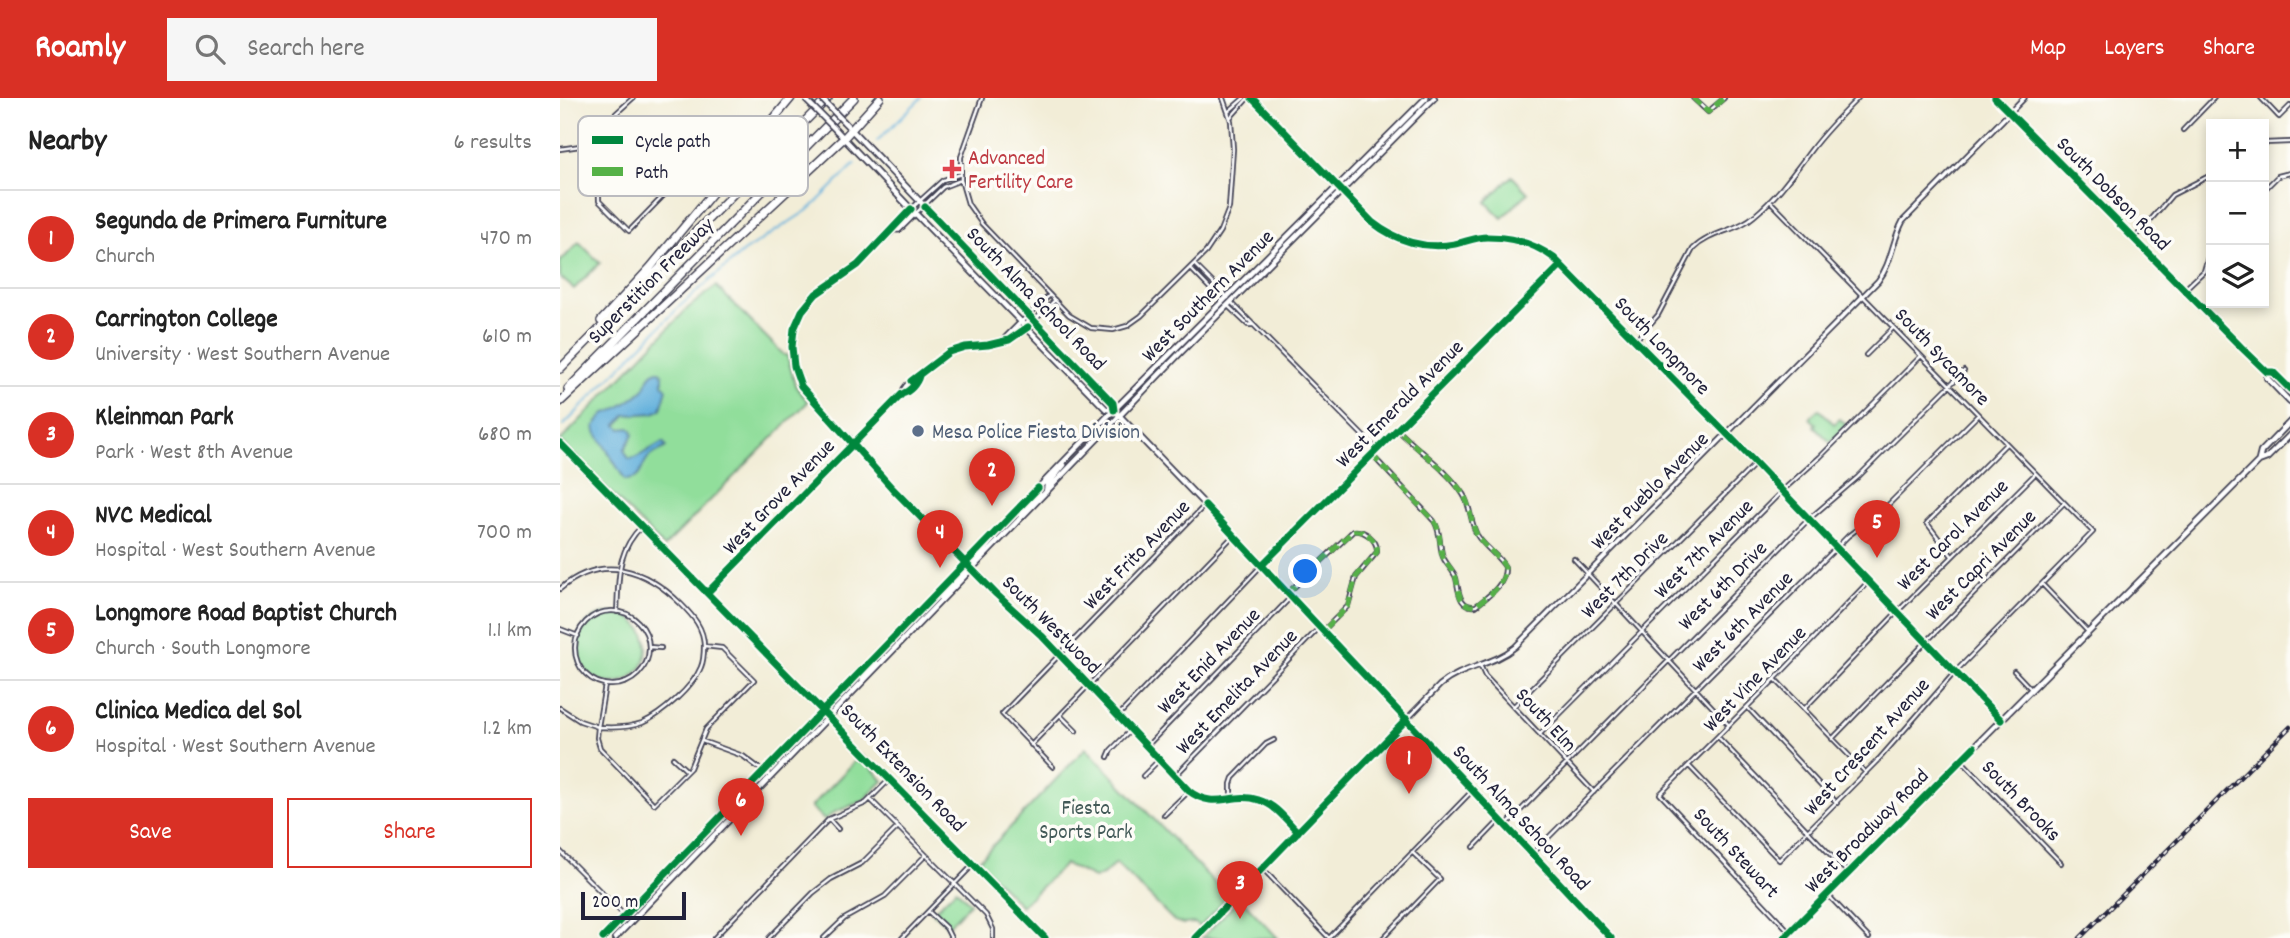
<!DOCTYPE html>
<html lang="en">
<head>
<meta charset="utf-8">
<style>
	:root { --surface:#fff; --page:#f6f6f6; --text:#222; --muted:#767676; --line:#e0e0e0; --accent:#d93025 }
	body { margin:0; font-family:Dekko,sans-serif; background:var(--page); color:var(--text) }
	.controls { position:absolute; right:21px; top:21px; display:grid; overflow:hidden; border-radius:0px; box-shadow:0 4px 10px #0003 }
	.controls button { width:63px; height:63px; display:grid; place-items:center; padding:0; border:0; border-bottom:2px solid var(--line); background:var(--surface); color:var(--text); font:35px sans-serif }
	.scale { position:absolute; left:21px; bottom:18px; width:105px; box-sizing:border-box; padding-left:7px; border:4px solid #22223b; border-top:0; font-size:19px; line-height:24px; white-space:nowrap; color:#22223b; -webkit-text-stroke:5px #fdfcf7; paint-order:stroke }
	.you { position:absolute; left:746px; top:474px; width:24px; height:24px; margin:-18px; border:5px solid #fff; border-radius:50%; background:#1a73e8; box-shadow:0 0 0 10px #1a73e833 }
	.badge { display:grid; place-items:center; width:46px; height:46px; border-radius:50%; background:var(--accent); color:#fff; font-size:23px; font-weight:700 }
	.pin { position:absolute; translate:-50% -58px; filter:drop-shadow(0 2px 4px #0008) }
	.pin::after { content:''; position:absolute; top:37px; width:24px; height:21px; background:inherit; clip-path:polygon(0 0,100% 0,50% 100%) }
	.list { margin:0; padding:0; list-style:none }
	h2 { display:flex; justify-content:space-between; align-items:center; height:91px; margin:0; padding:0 28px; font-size:30px }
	h2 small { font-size:23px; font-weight:400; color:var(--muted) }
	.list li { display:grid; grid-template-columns:46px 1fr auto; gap:21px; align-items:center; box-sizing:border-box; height:98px; padding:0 28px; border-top:2px solid var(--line) }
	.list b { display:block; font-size:26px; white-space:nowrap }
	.list p { margin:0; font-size:23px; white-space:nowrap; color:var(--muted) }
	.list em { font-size:23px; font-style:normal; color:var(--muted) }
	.actions { display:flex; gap:14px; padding:21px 28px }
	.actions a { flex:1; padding:16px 0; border:2px solid var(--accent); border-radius:0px; text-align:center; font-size:24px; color:var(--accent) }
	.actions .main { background:var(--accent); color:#fff }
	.icon { flex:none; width:38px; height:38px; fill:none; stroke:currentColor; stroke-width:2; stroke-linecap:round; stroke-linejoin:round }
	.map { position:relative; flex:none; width:1730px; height:840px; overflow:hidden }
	header { display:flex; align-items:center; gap:42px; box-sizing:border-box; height:98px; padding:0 35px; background:var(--accent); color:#fff }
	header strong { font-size:33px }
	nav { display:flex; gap:38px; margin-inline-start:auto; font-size:24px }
	.search { width:490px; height:63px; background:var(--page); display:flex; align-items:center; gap:18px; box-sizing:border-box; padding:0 24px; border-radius:0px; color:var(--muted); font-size:26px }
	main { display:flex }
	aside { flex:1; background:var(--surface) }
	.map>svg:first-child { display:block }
</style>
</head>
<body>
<header>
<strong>Roamly</strong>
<div class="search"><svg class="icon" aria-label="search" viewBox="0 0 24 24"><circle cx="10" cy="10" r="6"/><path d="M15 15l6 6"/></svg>Search here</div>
<nav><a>Map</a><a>Layers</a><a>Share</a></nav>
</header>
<main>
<aside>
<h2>Nearby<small>6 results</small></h2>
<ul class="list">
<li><span class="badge">1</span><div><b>Segunda de Primera Furniture</b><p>Church</p></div><em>470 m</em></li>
<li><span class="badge">2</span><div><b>Carrington College</b><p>University · West Southern Avenue</p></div><em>610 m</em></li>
<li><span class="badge">3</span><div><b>Kleinman Park</b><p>Park · West 8th Avenue</p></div><em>680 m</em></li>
<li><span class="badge">4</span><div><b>NVC Medical</b><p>Hospital · West Southern Avenue</p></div><em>700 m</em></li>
<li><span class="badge">5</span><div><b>Longmore Road Baptist Church</b><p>Church · South Longmore</p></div><em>1.1 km</em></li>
<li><span class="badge">6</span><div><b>Clinica Medica del Sol</b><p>Hospital · West Southern Avenue</p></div><em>1.2 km</em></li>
</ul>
<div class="actions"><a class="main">Save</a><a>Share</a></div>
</aside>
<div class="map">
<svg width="1730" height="840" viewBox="0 0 1730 840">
	<rect width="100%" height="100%" fill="#fdfcf7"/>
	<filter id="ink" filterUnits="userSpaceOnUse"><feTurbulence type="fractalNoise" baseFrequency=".0143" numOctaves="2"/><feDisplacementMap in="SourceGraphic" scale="14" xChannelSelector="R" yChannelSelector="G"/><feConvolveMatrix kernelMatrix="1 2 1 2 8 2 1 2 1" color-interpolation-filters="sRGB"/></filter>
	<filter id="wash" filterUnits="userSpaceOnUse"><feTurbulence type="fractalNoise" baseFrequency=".00686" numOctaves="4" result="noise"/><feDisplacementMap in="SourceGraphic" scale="28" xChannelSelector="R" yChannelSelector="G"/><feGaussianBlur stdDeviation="1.57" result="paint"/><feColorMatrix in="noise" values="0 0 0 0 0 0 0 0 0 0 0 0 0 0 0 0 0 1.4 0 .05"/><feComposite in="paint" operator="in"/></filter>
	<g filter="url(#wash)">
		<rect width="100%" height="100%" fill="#f2edd7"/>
		<path fill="#91de9b" stroke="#5a806b" stroke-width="2" d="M952,78l16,17 -26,25 -16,-16z
			M19,144l21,21 -26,26 -14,-12v-15z
			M156,188l68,69h3l8,30 13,17 -144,145 -104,-106 128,-133z
			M1259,311l15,15 6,-5 7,6 -17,17 -16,-16 2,-2 -6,-6z
			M17 550a35 35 0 1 1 70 0a35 35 0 1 1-70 0Z
			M526,650l142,149 -28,30 -5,-4 -12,1 -9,-3 -58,-58 -13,12 -9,3 -29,-14 -44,42 -43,-45z
			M301,657l22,26 -20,20 -28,11 -11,8 -13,-13z
			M396,791l14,14 -22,23 -15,-14z
			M680,800l38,40h-76z"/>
		<path fill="#62b0dc" stroke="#42698c" stroke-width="2" d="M97,273h3l3,4v9l4,5 -6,20 -7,4 -28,2 -9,10 4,4 8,-1 3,2 1,5 -9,15 5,9 6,-1 26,-15h3l2,4c-5,4 -11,5 -16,9 -11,9 -5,24 -25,24l-29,-48 -1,-6 10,-13c8,0 33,-17 39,-24 5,-8 3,-13 13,-18z"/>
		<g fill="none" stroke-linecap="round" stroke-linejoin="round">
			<path stroke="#62b0dc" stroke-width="2" d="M317,43l44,-43
				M3,328l117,-120 63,-54 68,-44 44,-44"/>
		</g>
	</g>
	<g filter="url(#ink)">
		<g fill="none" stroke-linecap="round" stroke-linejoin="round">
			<g stroke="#414052" stroke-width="6">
				<path id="minor" d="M422,0l-21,59v23l7,24 14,20 87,91 22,13 22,2 14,-4 14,-10 65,-64 14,-21 9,-23 4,-59 -2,-28 -8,-23
					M1133,0l15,14 16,-14
					M1701,0l18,19 11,-11
					M668,14l16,-14
					M670,20l18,-20
					M1623,32l31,-32
					M29,41l9,11 1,51 30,30 43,-44 -31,-31 -1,7c-15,12 -22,10 -40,9
					M1704,45l26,-1
					M0,51l20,-3 53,-48
					M1704,92l14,-14 12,-3
					M351,111l32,-29 18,-6
					M355,116l28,-27 18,-7
					M1575,140l37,-43 39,-20
					M634,166l34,34
					M631,171l32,33
					M1625,191l19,-18 7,-24
					M672,205l145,147
					M668,208l20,19h4
					M462,223l28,-26
					M468,229l27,-27
					M1076,242l22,-25 35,-66c18,-18 43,-17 61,-33 23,-19 39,-42 57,-66 14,-19 30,-35 47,-52
					M1306,257l27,-27
					M812,357l62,66c7,11 5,21 8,33 2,9 11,15 14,24 3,12 2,30 20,28 12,-10 30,-21 29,-39 -7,-12 -21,-20 -28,-32 -7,-13 -6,-29 -14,-41 -17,-26 -45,-43 -66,-65
					M1392,458l-25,-33 79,-79
					M1014,461l155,166
					M1482,486l46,48
					M0,491c42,-36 86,-20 121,15 12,12 23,24 23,42l18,2 32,32 -48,49 -16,39 -36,36 -54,-56 -3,-10 1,-11 -18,-6 -20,-13
					M728,495l65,-62c11,-2 25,9 24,21l-21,25 -8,29 -24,24
					M15 550a37 37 0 1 1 74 0a37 37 0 1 1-74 0Z
					M57,514c2,-35 -1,-60 25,-86
					M0,531l18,7
					M89,549l12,1
					M920,567l5,11 109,116
					M1454,573l17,18
					M1216,582l90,93
					M45,587l-7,42c15,1 30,1 44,-4 19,-8 51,-36 59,-56 3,-7 3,-14 3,-21
					M954,608l242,-243
					M1188,610l89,95
					M1244,611l93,-97 138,-138
					M500,617l16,16
					M558,618l144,-151 299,-300
					M980,636l242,-243 38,-34 100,-100
					M1158,639l130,136
					M1272,641l94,-97 138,-139
					M142,643l41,15 28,21
					M471,647l202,-209
					M587,648l143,-148
					M548,659l3,-7 20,-20
					M113,660l14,13
					M1401,662l100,103
					M1129,668l90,94 100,-101 76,-87 138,-140 -323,-331
					M493,669l-51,-53 203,-209
					M583,678l16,-16
					M615,678l144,-148
					M310,701l116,116 7,14v9
					M671,702v-16l2,-6 33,-34 8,-4
					M604,717l25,-24
					M269,721l9,10
					M946,727l303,-306 49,-42 106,-106
					M914,749l27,-28
					M0,753l65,65
					M972,756l316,-318 37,-28 93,-93
					M703,771l66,69
					M1268,797l41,43
					M369,814l17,16 5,10
					M1230,834l-130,-138 115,-115 93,-97
					M154,840l115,-119 37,-16 24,-24
					M209,840l44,-45 18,-14 31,-16 36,-36
					M264,840l20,-19 41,-23 40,-40
					M342,840l71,-73
					M769,840l144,-148
					M823,840l57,-59 -28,-27"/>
			</g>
			<g stroke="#414052" stroke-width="7">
				<path id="tertiary" d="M692,0l120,124c24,19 53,28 83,22 10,-2 21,-7 32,-7 25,0 47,6 67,21l188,191 259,271
					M351,111l-17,17v4l-43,41 -30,20 -15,15 -10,17 -3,12 -1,19 2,12 7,20 8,11 41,41 42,50 74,76
					M334,132h5l16,-16
					M444,241l18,-18
					M342,296c2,-9 10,-14 18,-19 12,-8 20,-19 35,-25 11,-4 21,-3 32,-5 15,-2 27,-9 40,-17
					M0,345l485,495
					M411,471l71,67 147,155c26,20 44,0 70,9 17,5 27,20 39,32
					M148,494l194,-198c7,-2 15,-10 17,-18
					M635,840l245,-253c23,-19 52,-19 75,-38l363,-366c14,-18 14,-40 25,-60l121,-123"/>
			</g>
			<g stroke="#414052" stroke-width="8">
				<path id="secondary" d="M1435,0l246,249 26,25h6l17,17
					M284,24l269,281 1,7 120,125 377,403
					M276,32l75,79 195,200 7,1
					M1707,274v6l23,24
					M1699,362l2,-8 29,-30
					M486,394l1,-7 17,-20
					M461,418l18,-22 -1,-6
					M412,470l1,-6 22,-25
					M381,501l5,-8 20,-22v-4
					M303,581l13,-16 -1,-5
					M43,840l503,-520 320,-320
					M55,840l566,-586 253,-254
					M1224,840l475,-477 8,-3 23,-23"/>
			</g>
			<g stroke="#414052" stroke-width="10">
				<path id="motorway" d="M41,223l49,-53 141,-170
					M0,271l268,-271
					M8,291l286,-291
					M0,304l283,-263 37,-41"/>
			</g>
			<use href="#minor" stroke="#fff" stroke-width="2.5"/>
			<use href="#tertiary" stroke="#fff" stroke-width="3.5"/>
			<use href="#secondary" stroke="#fff" stroke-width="4.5"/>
			<use href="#motorway" stroke="#fff" stroke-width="7"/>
			<g stroke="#22223b" stroke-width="4.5">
				<path id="rail" d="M1520,840l210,-211"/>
			</g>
			<use href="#rail" stroke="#fdfcf7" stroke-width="2" stroke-dasharray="5" stroke-linecap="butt"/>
			<g stroke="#414052" stroke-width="8" stroke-linecap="butt">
				<path id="secondary-bridge" d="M261,0l23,24
					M246,2l30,30"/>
			</g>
			<use href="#secondary-bridge" stroke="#fff" stroke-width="4.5"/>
			<path stroke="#55b146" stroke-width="5" stroke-dasharray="10 5" stroke-linecap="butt" d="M1133,0l15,14 16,-14
				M812,357l62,66c7,11 5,21 8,33 2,9 11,15 14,24 3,12 2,30 20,28 12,-10 30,-21 29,-39 -7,-12 -21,-20 -28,-32 -7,-13 -6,-29 -14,-41 -17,-26 -45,-43 -66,-65
				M728,495l65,-62c11,-2 25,9 24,21l-21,25 -8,29 -25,25"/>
			<g stroke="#fdfcf7" stroke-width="11">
				<path id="cycleway" d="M692,0l120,124c24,19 53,28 83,22 10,-2 21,-7 32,-7 25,0 47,6 67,21l188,191 259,271
					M1435,0l246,249 26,25h6l17,17
					M365,109l188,196 1,7
					M351,111l-53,56 -42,29 -14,17 -8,18 -2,18 2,19 7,20 91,102 104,106 46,42 147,155c26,20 44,0 70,9 17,5 27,20 39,32
					M351,283l38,-29 16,-5 23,-2 21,-5 19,-13
					M0,345l485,495
					M645,407l406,433
					M702,467l299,-300
					M148,494l194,-198c7,-2 15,-10 17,-18
					M43,840l435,-450
					M635,840l212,-219
					M1224,840l190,-191"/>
			</g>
			<use href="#cycleway" stroke="#00873e" stroke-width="7"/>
		</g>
	</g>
	<path fill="#e0444e" stroke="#fdfcf7" stroke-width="2.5" d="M388.5 60.5h7v7h7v7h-7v7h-7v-7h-7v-7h7z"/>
	<circle fill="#5c6f8a" stroke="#fdfcf7" stroke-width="2.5" cx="358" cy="333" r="7"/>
	<g text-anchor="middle" stroke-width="7" stroke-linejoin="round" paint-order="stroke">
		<g font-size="21" fill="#be3a42" stroke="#fdfcf7" text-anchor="start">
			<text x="408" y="66">Advanced<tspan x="408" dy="24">Fertility Care</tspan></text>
		</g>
		<g font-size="21" fill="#22223b" stroke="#fdfcf7">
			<text transform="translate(1554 95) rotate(45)" y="7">South Dobson Road</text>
			<text transform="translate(90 182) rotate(-45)" y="7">Superstition Freeway</text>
			<text transform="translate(647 197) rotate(-45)" y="7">West Southern Avenue</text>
			<text transform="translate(477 200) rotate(46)" y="7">South Alma School Road</text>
			<text transform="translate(1103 247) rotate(46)" y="7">South Longmore</text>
			<text transform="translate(1383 258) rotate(46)" y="7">South Sycamore</text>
			<text transform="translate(839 305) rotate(-45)" y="7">West Emerald Avenue</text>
			<text transform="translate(1089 392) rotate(-45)" y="7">West Pueblo Avenue</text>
			<text transform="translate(218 398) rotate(-46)" y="7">West Grove Avenue</text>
			<text transform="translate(1392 436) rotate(-45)" y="7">West Carol Avenue</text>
			<text transform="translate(1143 450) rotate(-45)" y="7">West 7th Avenue</text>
			<text transform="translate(576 456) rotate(-46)" y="7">West Frito Avenue</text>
			<text transform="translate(1420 466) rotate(-45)" y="7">West Capri Avenue</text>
			<text transform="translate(1064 476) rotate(-45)" y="7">West 7th Drive</text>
			<text transform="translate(1162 487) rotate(-45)" y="7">West 6th Drive</text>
			<text transform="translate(1182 523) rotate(-45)" y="7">West 6th Avenue</text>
			<text transform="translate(492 526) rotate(45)" y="7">South Westwood</text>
			<text transform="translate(648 562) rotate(-46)" y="7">West Enid Avenue</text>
			<text transform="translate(1194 580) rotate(-46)" y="7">West Vine Avenue</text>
			<text transform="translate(676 593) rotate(-46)" y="7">West Emelita Avenue</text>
			<text transform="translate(987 621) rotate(47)" y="7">South Elm</text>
			<text transform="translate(1306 648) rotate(-48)" y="7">West Crescent Avenue</text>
			<text transform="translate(344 669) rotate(46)" y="7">South Extension Road</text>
			<text transform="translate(1462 702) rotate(46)" y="7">South Brooks</text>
			<text transform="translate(962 719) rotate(47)" y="7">South Alma School Road</text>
			<text transform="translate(1306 732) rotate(-45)" y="7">West Broadway Road</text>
			<text transform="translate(1177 754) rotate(47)" y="7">South Stewart</text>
		</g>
		<g font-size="21" fill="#4e5e75" stroke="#fdfcf7" text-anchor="start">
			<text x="372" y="340">Mesa Police Fiesta Division</text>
		</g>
		<g font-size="21" fill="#435a58" stroke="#fdfcf7">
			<text x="526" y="716">Fiesta<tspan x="526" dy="24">Sports Park</tspan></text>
		</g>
	</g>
	<rect x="18" y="18" width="230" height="80" rx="10" fill="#fdfcf7" stroke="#bbbbbf" stroke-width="2"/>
	<rect x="32" y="38" width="31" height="8" fill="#00873e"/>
	<rect x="32" y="69" width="31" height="9" fill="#55b146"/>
	<g font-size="19" fill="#22223b">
		<text x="75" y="49">Cycle path</text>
		<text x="75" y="80">Path</text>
	</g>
</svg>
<div class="controls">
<button>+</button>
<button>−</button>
<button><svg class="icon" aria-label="layers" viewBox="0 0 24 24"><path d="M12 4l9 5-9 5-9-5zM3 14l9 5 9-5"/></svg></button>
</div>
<div class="scale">200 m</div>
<div class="you"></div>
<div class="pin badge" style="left:849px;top:696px">1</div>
<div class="pin badge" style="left:432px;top:408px">2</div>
<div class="pin badge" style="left:680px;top:821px">3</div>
<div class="pin badge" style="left:380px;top:470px">4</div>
<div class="pin badge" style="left:1317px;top:460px">5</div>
<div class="pin badge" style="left:181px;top:738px">6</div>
</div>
</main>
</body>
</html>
